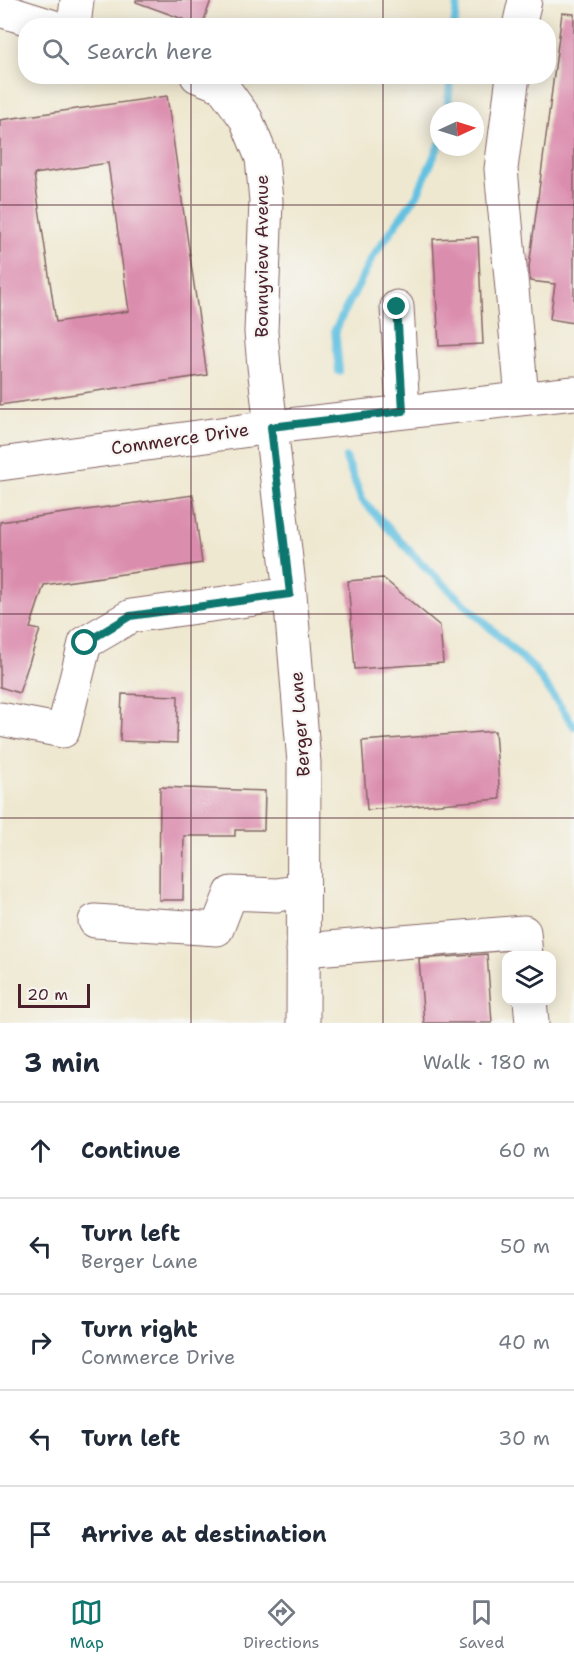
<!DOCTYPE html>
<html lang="en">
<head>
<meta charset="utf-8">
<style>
	:root { --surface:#fff; --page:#f2f2f3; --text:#1f2937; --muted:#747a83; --line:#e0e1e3; --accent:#0f766e }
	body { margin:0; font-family:"Shantell Sans",sans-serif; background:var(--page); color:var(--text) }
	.controls { position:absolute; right:18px; bottom:18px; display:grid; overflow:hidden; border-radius:12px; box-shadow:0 3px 15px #0003 }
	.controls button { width:54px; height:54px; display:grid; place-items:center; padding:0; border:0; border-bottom:2px solid var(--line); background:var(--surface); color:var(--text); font:30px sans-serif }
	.compass { position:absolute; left:430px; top:102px; width:54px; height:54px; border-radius:50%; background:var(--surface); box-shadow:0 3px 15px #0003; rotate:86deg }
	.scale { position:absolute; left:18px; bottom:15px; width:72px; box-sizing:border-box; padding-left:6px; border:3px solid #4a1f2b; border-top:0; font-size:16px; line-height:21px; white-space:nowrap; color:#4a1f2b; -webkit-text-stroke:4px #f6f6f2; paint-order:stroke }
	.stop { position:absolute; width:18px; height:18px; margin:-14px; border:4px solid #0f766e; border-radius:50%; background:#fff }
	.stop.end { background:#0f766e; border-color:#fff; box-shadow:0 2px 6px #0008 }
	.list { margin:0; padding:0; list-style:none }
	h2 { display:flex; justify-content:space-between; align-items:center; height:78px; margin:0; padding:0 24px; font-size:26px }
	h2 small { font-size:20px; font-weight:400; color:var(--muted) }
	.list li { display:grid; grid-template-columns:39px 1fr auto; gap:18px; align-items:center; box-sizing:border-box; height:96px; padding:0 24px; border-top:2px solid var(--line) }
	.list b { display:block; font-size:22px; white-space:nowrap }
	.list p { margin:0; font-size:20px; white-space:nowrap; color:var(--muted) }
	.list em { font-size:20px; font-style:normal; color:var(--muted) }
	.icon { flex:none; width:33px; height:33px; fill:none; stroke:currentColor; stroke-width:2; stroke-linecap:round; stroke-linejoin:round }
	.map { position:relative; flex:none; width:574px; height:1023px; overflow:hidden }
	.search { position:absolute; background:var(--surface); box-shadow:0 3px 15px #0003; left:18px; right:18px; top:18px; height:66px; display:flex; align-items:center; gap:15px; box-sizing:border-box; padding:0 21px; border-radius:24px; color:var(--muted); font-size:22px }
	.sheet { height:558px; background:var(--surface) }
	nav { display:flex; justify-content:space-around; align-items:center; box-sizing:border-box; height:84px; border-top:2px solid var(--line); background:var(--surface); font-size:16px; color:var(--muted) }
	nav a { display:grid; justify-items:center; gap:3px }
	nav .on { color:var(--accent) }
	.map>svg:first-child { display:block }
</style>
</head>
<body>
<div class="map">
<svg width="574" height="1023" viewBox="0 0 574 1023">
	<rect width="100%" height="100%" fill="#f6f6f2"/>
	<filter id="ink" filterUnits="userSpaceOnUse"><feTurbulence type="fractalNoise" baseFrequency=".0167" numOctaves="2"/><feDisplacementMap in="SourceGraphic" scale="12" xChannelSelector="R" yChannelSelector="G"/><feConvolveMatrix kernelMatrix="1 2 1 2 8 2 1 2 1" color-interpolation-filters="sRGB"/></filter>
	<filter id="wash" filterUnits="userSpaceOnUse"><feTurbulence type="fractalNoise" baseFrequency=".008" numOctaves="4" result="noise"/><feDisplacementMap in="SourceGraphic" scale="24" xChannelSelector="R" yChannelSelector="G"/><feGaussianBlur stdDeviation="1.35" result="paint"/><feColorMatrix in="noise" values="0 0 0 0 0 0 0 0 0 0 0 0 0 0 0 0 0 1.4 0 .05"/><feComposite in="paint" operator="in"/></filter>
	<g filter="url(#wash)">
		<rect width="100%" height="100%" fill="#efe8d0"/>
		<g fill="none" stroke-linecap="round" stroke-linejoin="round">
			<path stroke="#63c1e1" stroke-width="8" d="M454,26l4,-26
				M447,111l4,-35
				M339,371l-4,-41 38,-74 44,-61 22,-50
				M346,458l16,42 57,61 116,109 39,56"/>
		</g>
		<g id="blocks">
			<path fill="#db8dae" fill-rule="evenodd" d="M136,0h75l-9,26 -66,-24z
				M562,13l12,1v309l-24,-4 5,-35 -25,-3 -1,-14z
				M167,96l40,279 -207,30v-285zM108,163l21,148 -73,11 -22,-148z
				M478,237l5,107 -44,2 -6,-107z
				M193,495l9,68 -158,22 -14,43 10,2 -21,63 -19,-6v-165z
				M383,578l57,48 3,37 -88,6 -7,-88z
				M122,694l56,2 -1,47 -57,-2z
				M495,731l5,68 -133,11 -5,-69z
				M160,787l105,4 -1,39h-29v6h-51l-1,64h-24z
				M487,954l5,69h-68l-5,-64z"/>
		</g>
	</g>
	<g filter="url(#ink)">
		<use href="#blocks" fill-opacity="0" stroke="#846565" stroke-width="1.5"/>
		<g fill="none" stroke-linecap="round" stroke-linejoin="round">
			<g stroke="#846565" stroke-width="35">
				<path id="minor" d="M0,10l51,16
					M74,26l3,-26
					M519,26l6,-26
					M197,76l25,10 24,33 16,39 4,43 -5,131 3,34 26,228 14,169 -1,260
					M513,76l-12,93 21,229
					M397,307l6,104
					M0,464l271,-37 303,-34
					M0,719l63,12 22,-88 46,-27 159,-22
					M95,921l122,8 14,-36 46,2 25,-4
					M303,950l221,-18 2,24
					M530,1000l2,23"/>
			</g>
			<use href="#minor" stroke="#fff" stroke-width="33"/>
		</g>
	</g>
	<g fill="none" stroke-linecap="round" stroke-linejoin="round" filter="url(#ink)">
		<path stroke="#0f766e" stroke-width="8" d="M85,643l45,-27 160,-22 -19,-167 132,-16 -6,-104"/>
	</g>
	<path fill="none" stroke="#4a1f2b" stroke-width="1.5" stroke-opacity="0.55" d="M191,0v26M383,0v26M191,76v947M383,76v947M0,205h574M0,409h574M0,614h574M0,818h574"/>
	<g text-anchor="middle" stroke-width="4.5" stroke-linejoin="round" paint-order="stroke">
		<g font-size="18" fill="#4a1f2b" stroke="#f6f6f2">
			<text transform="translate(262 256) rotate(-90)" y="6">Bonnyview Avenue</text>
			<text transform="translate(180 439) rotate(-8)" y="6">Commerce Drive</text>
			<text transform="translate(300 724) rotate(-94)" y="6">Berger Lane</text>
		</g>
	</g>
</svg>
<div class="controls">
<button><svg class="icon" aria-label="layers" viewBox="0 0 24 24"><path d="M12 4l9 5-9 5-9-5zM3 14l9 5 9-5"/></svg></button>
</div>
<svg class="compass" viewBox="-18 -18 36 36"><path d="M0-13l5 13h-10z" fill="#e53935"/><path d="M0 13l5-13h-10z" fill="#747a83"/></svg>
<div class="scale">20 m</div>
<div class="stop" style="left:85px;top:643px"></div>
<div class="stop end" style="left:397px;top:307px"></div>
<div class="search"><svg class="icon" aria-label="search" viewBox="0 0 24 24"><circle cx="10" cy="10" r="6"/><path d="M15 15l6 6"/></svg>Search here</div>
</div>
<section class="sheet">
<h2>3 min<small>Walk · 180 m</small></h2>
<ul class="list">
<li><svg class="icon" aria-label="ahead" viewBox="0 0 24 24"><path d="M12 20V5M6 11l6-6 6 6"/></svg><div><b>Continue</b></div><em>60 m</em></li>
<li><svg class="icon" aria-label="left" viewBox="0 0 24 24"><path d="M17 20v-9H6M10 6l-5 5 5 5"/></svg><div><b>Turn left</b><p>Berger Lane</p></div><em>50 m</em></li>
<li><svg class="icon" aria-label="right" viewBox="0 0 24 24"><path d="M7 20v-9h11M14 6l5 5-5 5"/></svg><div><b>Turn right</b><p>Commerce Drive</p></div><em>40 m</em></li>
<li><svg class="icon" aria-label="left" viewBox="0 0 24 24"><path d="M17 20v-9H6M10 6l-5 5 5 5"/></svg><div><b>Turn left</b></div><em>30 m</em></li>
<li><svg class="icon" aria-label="arrive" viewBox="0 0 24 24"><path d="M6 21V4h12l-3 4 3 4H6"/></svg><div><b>Arrive at destination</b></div></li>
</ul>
</section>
<nav>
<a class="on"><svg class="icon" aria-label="map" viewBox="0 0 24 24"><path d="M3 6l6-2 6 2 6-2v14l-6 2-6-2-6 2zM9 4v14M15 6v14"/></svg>Map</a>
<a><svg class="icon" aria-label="directions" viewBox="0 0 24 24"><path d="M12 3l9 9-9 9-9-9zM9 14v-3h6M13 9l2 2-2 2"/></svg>Directions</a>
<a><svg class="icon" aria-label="saved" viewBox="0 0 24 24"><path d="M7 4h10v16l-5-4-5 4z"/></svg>Saved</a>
</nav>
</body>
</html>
